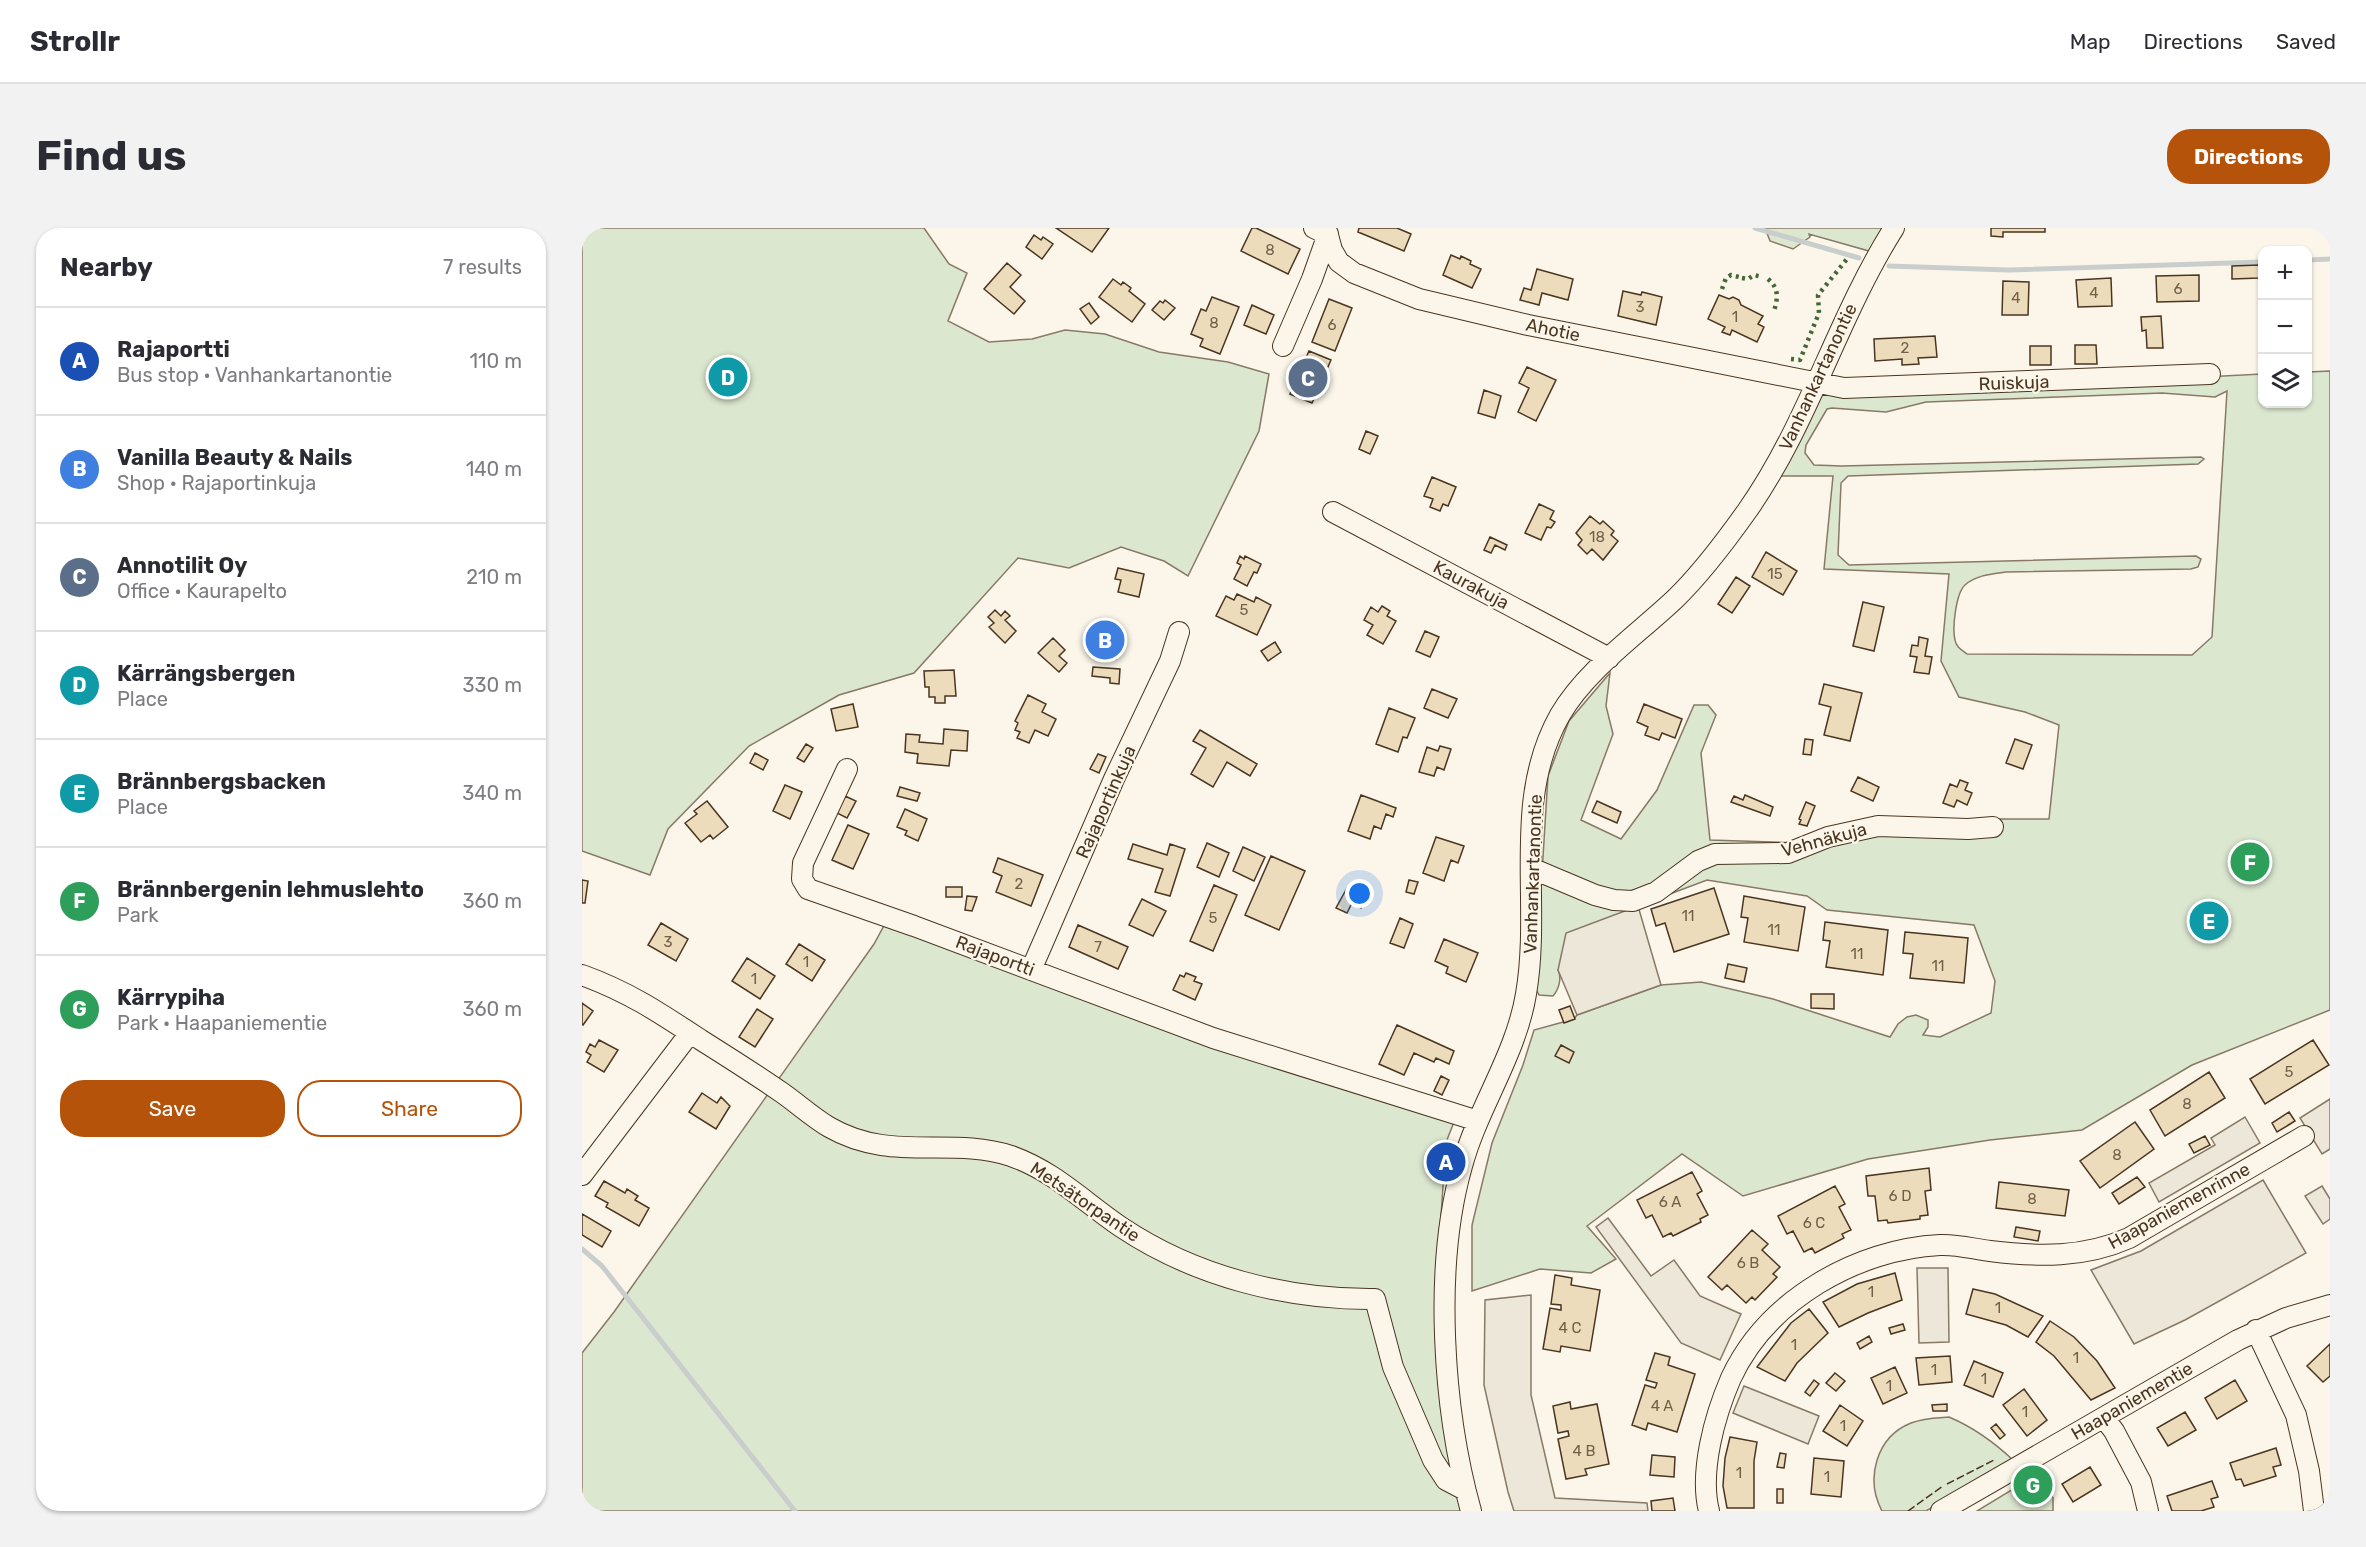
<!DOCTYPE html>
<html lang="en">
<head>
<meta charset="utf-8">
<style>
	:root { --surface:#fff; --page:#f2f2f3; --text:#2b2b33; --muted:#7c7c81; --line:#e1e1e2; --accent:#b45309 }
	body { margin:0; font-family:Rubik,sans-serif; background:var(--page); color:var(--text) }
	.controls { position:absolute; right:18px; top:18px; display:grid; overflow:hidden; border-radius:12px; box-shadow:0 2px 4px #0004 }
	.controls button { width:54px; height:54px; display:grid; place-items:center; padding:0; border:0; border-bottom:2px solid var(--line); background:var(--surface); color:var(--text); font:30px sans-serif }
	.you { position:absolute; left:778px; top:666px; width:21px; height:21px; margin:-15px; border:4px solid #fff; border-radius:50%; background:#1a73e8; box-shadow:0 0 0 9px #1a73e833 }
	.badge { display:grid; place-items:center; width:39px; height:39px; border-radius:50%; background:var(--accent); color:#fff; font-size:20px; font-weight:700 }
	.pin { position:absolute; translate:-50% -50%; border:3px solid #fff; box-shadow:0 2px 6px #0006 }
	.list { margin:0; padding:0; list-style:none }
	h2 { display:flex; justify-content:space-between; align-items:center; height:78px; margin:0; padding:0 24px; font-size:26px }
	h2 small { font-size:20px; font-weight:400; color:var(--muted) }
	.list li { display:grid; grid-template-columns:39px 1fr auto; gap:18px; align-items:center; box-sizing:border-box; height:108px; padding:0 24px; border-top:2px solid var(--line) }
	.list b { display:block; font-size:22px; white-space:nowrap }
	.list p { margin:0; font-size:20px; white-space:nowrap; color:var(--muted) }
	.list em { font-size:20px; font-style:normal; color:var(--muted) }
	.actions { display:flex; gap:12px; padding:18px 24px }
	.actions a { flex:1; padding:14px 0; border:2px solid var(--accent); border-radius:24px; text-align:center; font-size:21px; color:var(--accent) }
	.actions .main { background:var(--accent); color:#fff }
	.icon { flex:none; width:33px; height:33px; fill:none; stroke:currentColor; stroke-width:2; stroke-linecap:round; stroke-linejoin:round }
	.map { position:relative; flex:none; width:1748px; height:1283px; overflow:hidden; border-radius:24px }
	header { display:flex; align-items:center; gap:36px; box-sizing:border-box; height:84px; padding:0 30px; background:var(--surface); border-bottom:2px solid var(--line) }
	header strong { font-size:28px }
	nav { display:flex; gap:33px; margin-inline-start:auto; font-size:21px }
	.intro { display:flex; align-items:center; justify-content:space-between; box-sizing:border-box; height:144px; padding:0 36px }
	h1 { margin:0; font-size:42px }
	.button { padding:15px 27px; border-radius:24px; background:var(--accent); color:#fff; font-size:21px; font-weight:700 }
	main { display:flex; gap:36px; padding:0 36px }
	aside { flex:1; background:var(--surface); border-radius:24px; box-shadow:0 2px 4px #0004 }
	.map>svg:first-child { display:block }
</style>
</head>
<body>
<header>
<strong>Strollr</strong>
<nav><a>Map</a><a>Directions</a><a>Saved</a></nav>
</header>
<div class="intro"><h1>Find us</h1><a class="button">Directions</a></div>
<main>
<aside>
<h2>Nearby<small>7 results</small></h2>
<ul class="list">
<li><span class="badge" style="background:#1a4fb4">A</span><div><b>Rajaportti</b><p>Bus stop · Vanhankartanontie</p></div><em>110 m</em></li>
<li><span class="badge" style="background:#3f7fe0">B</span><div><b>Vanilla Beauty &amp; Nails</b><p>Shop · Rajaportinkuja</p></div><em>140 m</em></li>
<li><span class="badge" style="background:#5c6f8a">C</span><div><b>Annotilit Oy</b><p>Office · Kaurapelto</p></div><em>210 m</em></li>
<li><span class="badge" style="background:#0f9aa8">D</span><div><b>Kärrängsbergen</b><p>Place</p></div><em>330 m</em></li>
<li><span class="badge" style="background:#0f9aa8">E</span><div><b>Brännbergsbacken</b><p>Place</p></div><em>340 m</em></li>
<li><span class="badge" style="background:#2e9e5b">F</span><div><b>Brännbergenin lehmuslehto</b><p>Park</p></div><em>360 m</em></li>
<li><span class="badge" style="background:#2e9e5b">G</span><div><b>Kärrypiha</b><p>Park · Haapaniementie</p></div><em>360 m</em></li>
</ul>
<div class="actions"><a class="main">Save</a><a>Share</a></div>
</aside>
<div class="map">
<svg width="1748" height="1283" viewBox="0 0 1748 1283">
	<rect width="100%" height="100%" fill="#fbf6e9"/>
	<path fill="#dce7d0" stroke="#887966" stroke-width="1.5" fill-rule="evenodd" d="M0,0h342l25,36 18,9 -19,48 41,21 43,-3 33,-9 40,4 54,18 69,10 41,12 -10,57 -71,145 -24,-15 -43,-14 -52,21 -51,-10 -104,115 -75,22 -90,51 -81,83 -18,46 -68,-24z
		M1183,0h118l-14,23 -60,-17 1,3 -17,12 -23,-8z
		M1748,143v639l-138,55 -110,65 -92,10 -122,19 -125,37 -61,-42 -95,72 29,33 -25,14 -51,-4 -68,22v-66l20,-82 31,-78 11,-35 40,-11 3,-4 84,-30 40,-3 72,17 117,38 8,-13 9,-7 9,-2 12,5v7l-5,8 17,2 51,-24 4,-32 -21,-56 -147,-15 -20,-14 -100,-16 -69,26 -80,64c4,8 1,19 -5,26l-14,-1 -4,-8 13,-211 21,-55 41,-48 -4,33 7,28 -32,86 40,19 36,-49 37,-85h14l8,10 -15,38 9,87 89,3 67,-24h183l10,-94 -34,-13 -66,-15 -18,-36 8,-87 -125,-5 9,-93h-55l44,-81 6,-2 22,2 412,-21v30h46v-32zM1645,163l-15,246 -20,18 -225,-1c-5,-4 -11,-7 -12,-14 -3,-12 1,-47 10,-55 11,-10 27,-11 41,-13l185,-3 7,-2 3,-8 -5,-3 -347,9 -11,-10 3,-72 7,-7 350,-12 6,-5 -3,-2 -359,9 -28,-1 -9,-12 1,-8 21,-36 5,-1 54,4 40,-10 236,-9 53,4z
		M304,694l568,200 -18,46 8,4 -9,132 14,155 14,52h-881v-158l32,-41 260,-368z
		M1367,1189c26,11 45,25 65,44l-88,50h-44c-17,-32 -6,-74 29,-88 13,-5 25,-5 38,-6z
		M1459,1244l12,26v13h-76z"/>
	<path fill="#ede7d9" stroke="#887966" stroke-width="1.5" d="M1056,678l23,79 -84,30 -19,-45 8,-37z
		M1748,871v50l-8,5 -22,-36z
		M1663,889l15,26 -101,59 -10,-19 66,-38 -4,-7z
		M1681,952l43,73 -121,67 -51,24 -43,-74 50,-19z
		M1740,958l8,13v20l-7,5 -18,-28z
		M1026,990l43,58 23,-16 26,36 41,18 -21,46 -39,-17 -85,-116z
		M1335,1040h31l1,74 -30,1z
		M949,1067v100l24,103 92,5 1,8h-134l-6,-19 -24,-107 1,-85z
		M1162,1158l75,30 -11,28 -75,-31z"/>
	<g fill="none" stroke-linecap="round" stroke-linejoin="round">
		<path stroke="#c9cecd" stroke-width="5" d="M1173,0l104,30
			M1726,32l22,-1
			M1307,38l120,4 253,-8
			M0,1021l20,17 193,245"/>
	</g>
	<path fill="#ecdcbc" stroke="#4a3520" stroke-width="1.5" d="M474,0h53l-17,24z
		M670,0h4l44,21 -12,25 -47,-23z
		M777,0h38l14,6 -7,17 -46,-19z
		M1409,0h54v4h-42v5l-12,-1z
		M452,7l7,5 2,-3 10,7 -11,15 -16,-12z
		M869,27l9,4 1,-3 10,5 -1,3 11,5 -9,19 -29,-13z
		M425,35l14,12 -11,12 15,14 -11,13 -30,-25z
		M1677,37l1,13 -28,1v-13z
		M955,41l36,10 -5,21 -26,-7 -3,12 -19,-5 4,-12 7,2z
		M1617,47v26l-42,1 -1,-26z
		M1529,50l1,28 -34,1 -2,-27z
		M531,51l8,6 2,-3 8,6 -2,3 16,13 -13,18 -33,-25z
		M1421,53l26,1 -1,33h-26z
		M1041,63l18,4 1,-3 20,5 -6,28 -38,-9z
		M1137,67l10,4 4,-2 6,3 2,5 22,11 -5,8 6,3 -7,15 -25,-12 -2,5 -8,-3 3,-5 -17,-8z
		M630,69l27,10 -19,47 -20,-8 3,-7 -12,-5 10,-25 5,2z
		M747,71l23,9 -17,43 -23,-9z
		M583,72l10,8 -11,12 -12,-10 8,-9 3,2z
		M507,75l10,14 -8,7 -11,-15z
		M670,77l22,10 -8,19 -22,-9z
		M1579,88l2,32h-16l-1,-18 -4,1 -1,-14z
		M1353,108l2,21 -19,1 1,6 -17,1v-6l-27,2 -1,-22z
		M1493,117h21l1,19h-22z
		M1448,118h21v19h-21z
		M727,123l22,9 -19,43 -22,-9z
		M945,139l29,13 -20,41 -18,-9 11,-24 -10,-5z
		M902,162l17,6 -6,22 -17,-5z
		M784,203l12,5 -8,18 -11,-5z
		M850,249l24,10 -8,19 -5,-2 -3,7 -10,-4 3,-8 -9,-3z
		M957,276l15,7 -4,8 5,3 -4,6 -4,-1 -6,13 -16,-7z
		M1008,288l10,8 3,-3 11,10 -3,4 7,6 -15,19 -11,-11 -5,5 -9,-9 4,-5 -6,-7z
		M908,309l17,8 -2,5 -10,-5 -4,8 -7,-3z
		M1184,324l31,19 -14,24 -31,-18z
		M658,328l4,3 1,-3 16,8 -4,9 -3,-1 -7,14 -13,-7 7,-14 -4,-2z
		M536,340l26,6 -5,23 -21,-5 3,-12 -6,-1z
		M1154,349l14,9 -18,27 -14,-9z
		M655,366l17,8 2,-5 15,8 -14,30 -41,-19 10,-20 8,4z
		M1281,374l21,5 -10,44 -21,-5z
		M800,378l8,5 -3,5 9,5 -13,23 -16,-9 6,-10 -9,-5 7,-13 7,5z
		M413,382l6,6 4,-5 5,5 -5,4 11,11 -11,12 -16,-16 5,-4 -6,-6z
		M516,392l16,1 -1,9h4l-1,14h2l-2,15 -15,-2v-4l-7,-1z
		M843,403l14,6 -9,20 -14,-6z
		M1337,409l9,2 -3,17 7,1 -3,17 -15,-2 3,-15 -7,-1 2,-11 6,1z
		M471,410l12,12 -6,6 8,7 -8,9 -21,-19z
		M693,414l6,10 -13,9 -7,-10z
		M511,439l27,2 -1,15 -9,-1v-5l-18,-2z
		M372,442l2,26h-11v7h-10v-6h-6v-10h-4l-1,-16z
		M1242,456l38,9 -12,48 -26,-6 7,-28 -12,-3z
		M850,461l25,10 -9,19 -24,-10z
		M446,467l18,9 -4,8 14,7 -8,17 -13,-6 -6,13 -12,-5 3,-6 -5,-2 3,-7 -3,-2z
		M271,476l5,23 -22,4 -5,-22z
		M1062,476l38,15 -7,19 -13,-5 -3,7 -14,-5 3,-8 -11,-5z
		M807,480l26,10 -8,20 -4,-1 -5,15 -22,-8z
		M362,501l24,2 -1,20 -16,-1 -2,16 -32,-3 1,-9 -13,-2 1,-18 14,1 -1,7 24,2z
		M618,502l57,34 -7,12 -23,-14 -14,25 -22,-13 15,-26 -13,-7z
		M1223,511l8,1 -2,15 -8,-1z
		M1433,511l17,6 -9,24 -17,-6z
		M224,516l7,4 -9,14 -7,-4z
		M858,518l11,3 -7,21 -7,-3 -3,9 -15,-4 8,-25 11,4z
		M173,525l13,7 -5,10 -13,-7z
		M516,526l8,3 -7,16 -9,-4z
		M1276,549l21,10 -6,14 -22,-10z
		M1378,552l8,3 -3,7 7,3 -5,12 -10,-5 -3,7 -11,-4 7,-19 7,3z
		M203,557l17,7 -12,27 -17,-8z
		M318,559l20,6 -3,8 -20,-5z
		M779,567l35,13 -3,9 -7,-3 -5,15 -7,-3 -4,13 -22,-8z
		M1163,567l28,12 -3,9 -39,-14 3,-6 9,4z
		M263,568l11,5 -9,17 -10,-5z
		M125,573l21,26 -15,12 -3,-4 -9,7 -16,-19 12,-9 -3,-3z
		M1015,573l24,11 -4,11 -25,-11z
		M1224,574l9,4 -8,20 -8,-2 2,-4 -2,-1z
		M323,581l22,10 -9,22 -13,-6 2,-4 -10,-4z
		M266,597l21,9 -16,35 -21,-9z
		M854,609l28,9 -6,17 -7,-3 -7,21 -21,-8z
		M625,615l22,10 -10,24 -22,-10z
		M551,616l34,11 3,-11 15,5 -15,47 -15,-4 8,-23 -35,-10z
		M661,619l22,10 -11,24 -21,-10z
		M689,628l34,15 -26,59 -34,-15z
		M416,630l45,17 -12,31 -35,-14 6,-16 -9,-4z
		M0,652l6,1 -3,22h-3z
		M827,652l9,2 -4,12 -8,-2z
		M632,657l23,10 -24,56 -23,-10z
		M364,659h16v10h-16z
		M765,660l19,10 -5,10 -9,-5 -5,10 -11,-5z
		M1132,660l15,46 -55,18 -9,-29 -9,3 -5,-17z
		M385,668l10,1 -5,14 -7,-1z
		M1162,668l61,11 -7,44 -54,-9 4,-24 -7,-1z
		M560,671l24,12 -13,25 -24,-11z
		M818,690l13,6 -9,24 -14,-5z
		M1243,694l63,8 -5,45 -57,-8 4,-26 -7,-1z
		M79,695l27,16 -12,22 -28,-16z
		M496,697l50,22 -10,22 -49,-22z
		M1323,704l63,6 -4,45 -54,-5 3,-24 -10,-1z
		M862,711l34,14 -12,29 -20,-9 2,-6 -13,-6z
		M217,716l26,16 -13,21 -26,-17z
		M165,730l28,18 -15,23 -28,-18z
		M1146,736l19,4 -3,14 -19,-4z
		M604,745l10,4 -2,4 8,3 -7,16 -22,-10 7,-15 4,2z
		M1229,766h23v15l-23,-1z
		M0,775l11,8 -10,14 -1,-1z
		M988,778l5,13 -11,4 -5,-13z
		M175,781l16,10 -18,28 -16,-10z
		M815,797l57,26 -5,13 -13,-6 -2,4 -20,-9 -10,22 -25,-11z
		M17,812l19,10 -14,22 -17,-10 4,-7 -5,-3 4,-8 5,3z
		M1731,812l16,25 -64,39 -15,-25z
		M979,817l13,7 -5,11 -14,-7z
		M1627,844l16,26 -60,38 -15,-26z
		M859,848l8,4 -7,15 -8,-4z
		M120,865l15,10 4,-6 9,9 -14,23 -27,-17z
		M1707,884l6,9 -18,11 -5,-9z
		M1553,894l19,27 -54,39 -20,-27z
		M1623,908l5,9 -16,8 -5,-9z
		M1347,940l2,22 -6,1 3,24 -8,1v3l-32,4 -1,-3 -9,1 -3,-25h-7l-2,-20z
		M1110,944l10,19 -5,3 11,21 -8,4 1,3 -28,14 -2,-3 -8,4 -11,-22 -6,3 -9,-18z
		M1555,949l8,10 -26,17 -7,-11z
		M22,953l21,12 2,-4 11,7 -3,4 14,8 -10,18 -33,-19 2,-4 -13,-7z
		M1417,954l70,8 -4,26 -69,-8z
		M1253,958l10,18 -6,3 12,23 -9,4 2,4 -29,15 -3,-5 -8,4 -11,-21 -6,3 -9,-18z
		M0,986l29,17 -9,16 -20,-12z
		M1434,999l24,4 -2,10 -24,-4z
		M1170,1002l16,14 -6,6 18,17 -7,7 4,3 -22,23 -3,-3 -6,6 -19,-18 -5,5 -14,-13z
		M1313,1045l7,27 -34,13 -29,14 -16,-25 34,-18z
		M973,1047l17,3 -1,7 29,5 -10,61 -29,-5 -1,6 -17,-3 7,-41 11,2v-5l-10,-1z
		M1391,1061l22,5 48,22 -15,21 -22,-12 -40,-11z
		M1227,1081l19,24 -31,30 -12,18 -28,-14 34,-44z
		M1468,1093l24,16 23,24 18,27 -24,12 -37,-44 -18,-14z
		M1321,1096l2,6 -14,4 -2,-6z
		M1287,1108l3,6 -12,7 -3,-6z
		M1748,1116v32l-7,6 -16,-16z
		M1073,1125l15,4 -2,8 27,9 -18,58 -29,-9 -2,7 -14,-5 13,-40 10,3 1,-2 1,-3 -11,-3z
		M1368,1128l2,26 -33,3 -3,-27z
		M1392,1133l29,12 -10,24 -29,-12z
		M1313,1139l12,26 -24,11 -12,-26z
		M1253,1145l10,8 -9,10 -10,-8z
		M1232,1152l5,4 -9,12 -5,-4z
		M1653,1152l12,21 -30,18 -12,-21z
		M1442,1161l23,31 -20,16 -24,-31z
		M988,1174l1,7 26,-5 12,60 -24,5 2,6 -21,4 -8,-40 11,-3 -1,-5 -10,2 -5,-27z
		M1365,1176v7h-14l-1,-6z
		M1258,1177l23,16 -16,25 -24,-15z
		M1603,1184l11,18 -28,16 -11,-18z
		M1414,1196l9,11 -5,4 -9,-11z
		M1148,1209l27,5 -3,19v47h-27l-4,-22 2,-28z
		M1694,1220l5,17 -8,2 3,9 -32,10 -3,-7 -5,1 -6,-17z
		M1198,1225l6,1 -2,14 -7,-1z
		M1070,1227l23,2 -1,20 -24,-2z
		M1232,1230l30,3 -3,36 -30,-3z
		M1508,1239l11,18 -28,17 -11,-18z
		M1630,1253l6,16 -7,2 3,8 -13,4h-29l-5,-15z
		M1195,1261h6v14h-6z
		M1091,1270l2,13h-23l-1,-10z"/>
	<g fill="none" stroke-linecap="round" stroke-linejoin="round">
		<g stroke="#4a3520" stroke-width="22">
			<path id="minor" d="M732,0l14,7 4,15 7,12 15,11 65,26 109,26 316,63 366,-14
				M701,118l29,-67 16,-45
				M751,284l276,146
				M265,541l-44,94 -1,16 6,10 106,37 299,112 265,83
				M949,640l64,27 19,5 19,1 23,-9 42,-31 17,-7 73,-1 40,-16 50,-11 90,3 25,-2
				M449,742l83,-191 56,-118 9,-29
				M0,747c47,17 78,38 119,65 27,17 54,34 80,52 16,11 31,25 48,35 62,36 120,9 182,29 43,15 73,46 110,71 73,49 166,73 254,72l18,68 40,93 13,20 19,10
				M0,947l108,-142
				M1674,1102l40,85 13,56 5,40
				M1522,1190l10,13 27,51 7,29
				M889,1283c-28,-101 -38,-243 -9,-345 16,-59 54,-111 64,-172 16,-93 -15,-193 34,-279 26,-45 78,-81 115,-116 27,-26 50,-57 72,-88 62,-88 90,-193 147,-283
				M1127,1283c-10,-40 6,-96 22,-133 36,-78 126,-129 209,-133 16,-1 34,4 50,6 48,6 94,7 139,-13l175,-102
				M1359,1283l297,-171 48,-22 44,-13"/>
		</g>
		<use href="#minor" stroke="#fbf6e9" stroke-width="20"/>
		<path stroke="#436837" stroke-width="4.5" stroke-dasharray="3 4.5" stroke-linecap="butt" d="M1160,50l6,1 6,-4 8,2
			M1186,51c11,9 10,19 6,32
			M1140,61l4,-11 5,-3 8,2
			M1209,131l9,1 19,-47 -1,-18 29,-36"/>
		<path stroke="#4a3520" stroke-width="1.5" stroke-dasharray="8 3" stroke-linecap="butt" d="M1365,1256l49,-25
			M1326,1283l35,-25"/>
	</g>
	<g text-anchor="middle" stroke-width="4.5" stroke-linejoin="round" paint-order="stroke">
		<g font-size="15" fill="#725f47">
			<text x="688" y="27">8</text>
			<text x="1596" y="66">6</text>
			<text x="1512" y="70">4</text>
			<text x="1434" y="75">4</text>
			<text x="1058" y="84">3</text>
			<text x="1153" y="94">1</text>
			<text x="632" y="100">8</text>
			<text x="750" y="102">6</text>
			<text x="1323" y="125">2</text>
			<text x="1015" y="314">18</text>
			<text x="1193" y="351">15</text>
			<text x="662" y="387">5</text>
			<text x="437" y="661">2</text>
			<text x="1106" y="693">11</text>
			<text x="631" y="695">5</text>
			<text x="1192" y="707">11</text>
			<text x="86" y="719">3</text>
			<text x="516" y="724">7</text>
			<text x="1275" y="731">11</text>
			<text x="224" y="739">1</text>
			<text x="1356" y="743">11</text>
			<text x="172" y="756">1</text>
			<text x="1707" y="849">5</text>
			<text x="1605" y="881">8</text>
			<text x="1535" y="932">8</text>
			<text x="1318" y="973">6 D</text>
			<text x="1450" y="976">8</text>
			<text x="1088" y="979">6 A</text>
			<text x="1232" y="1000">6 C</text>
			<text x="1166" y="1040">6 B</text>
			<text x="1289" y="1069">1</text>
			<text x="1416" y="1085">1</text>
			<text x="988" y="1105">4 C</text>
			<text x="1212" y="1122">1</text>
			<text x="1494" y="1135">1</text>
			<text x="1352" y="1147">1</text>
			<text x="1402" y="1156">1</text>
			<text x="1307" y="1163">1</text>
			<text x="1080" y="1183">4 A</text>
			<text x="1443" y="1189">1</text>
			<text x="1261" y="1203">1</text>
			<text x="1002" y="1228">4 B</text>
			<text x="1157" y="1250">1</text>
			<text x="1245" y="1254">1</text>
		</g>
		<g font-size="18" fill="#4a3520" stroke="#fbf6e9">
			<text transform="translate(971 102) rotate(12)" y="6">Ahotie</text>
			<text transform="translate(1236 149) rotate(-65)" y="6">Vanhankartanontie</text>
			<text transform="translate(1432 155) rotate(-2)" y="6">Ruiskuja</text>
			<text transform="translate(889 357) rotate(28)" y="6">Kaurakuja</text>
			<text transform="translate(524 574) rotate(-66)" y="6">Rajaportinkuja</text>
			<text transform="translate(1242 612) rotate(-15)" y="6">Vehnäkuja</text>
			<text transform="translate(951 646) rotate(-88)" y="6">Vanhankartanontie</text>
			<text transform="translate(413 728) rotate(21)" y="6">Rajaportti</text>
			<text transform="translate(503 974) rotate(34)" y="6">Metsätorpantie</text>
			<text transform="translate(1597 978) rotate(-29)" y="6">Haapaniemenrinne</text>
			<text transform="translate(1550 1173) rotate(-30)" y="6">Haapaniementie</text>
		</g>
	</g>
</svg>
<div class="controls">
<button>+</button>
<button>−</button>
<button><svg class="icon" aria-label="layers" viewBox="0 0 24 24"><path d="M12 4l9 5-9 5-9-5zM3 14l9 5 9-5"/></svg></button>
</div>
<div class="you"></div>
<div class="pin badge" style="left:864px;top:934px;background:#1a4fb4">A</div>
<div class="pin badge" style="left:523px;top:412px;background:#3f7fe0">B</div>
<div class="pin badge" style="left:726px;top:150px;background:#5c6f8a">C</div>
<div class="pin badge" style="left:146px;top:149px;background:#0f9aa8">D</div>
<div class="pin badge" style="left:1627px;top:693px;background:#0f9aa8">E</div>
<div class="pin badge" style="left:1668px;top:634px;background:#2e9e5b">F</div>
<div class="pin badge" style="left:1451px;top:1257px;background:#2e9e5b">G</div>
</div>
</main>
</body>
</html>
